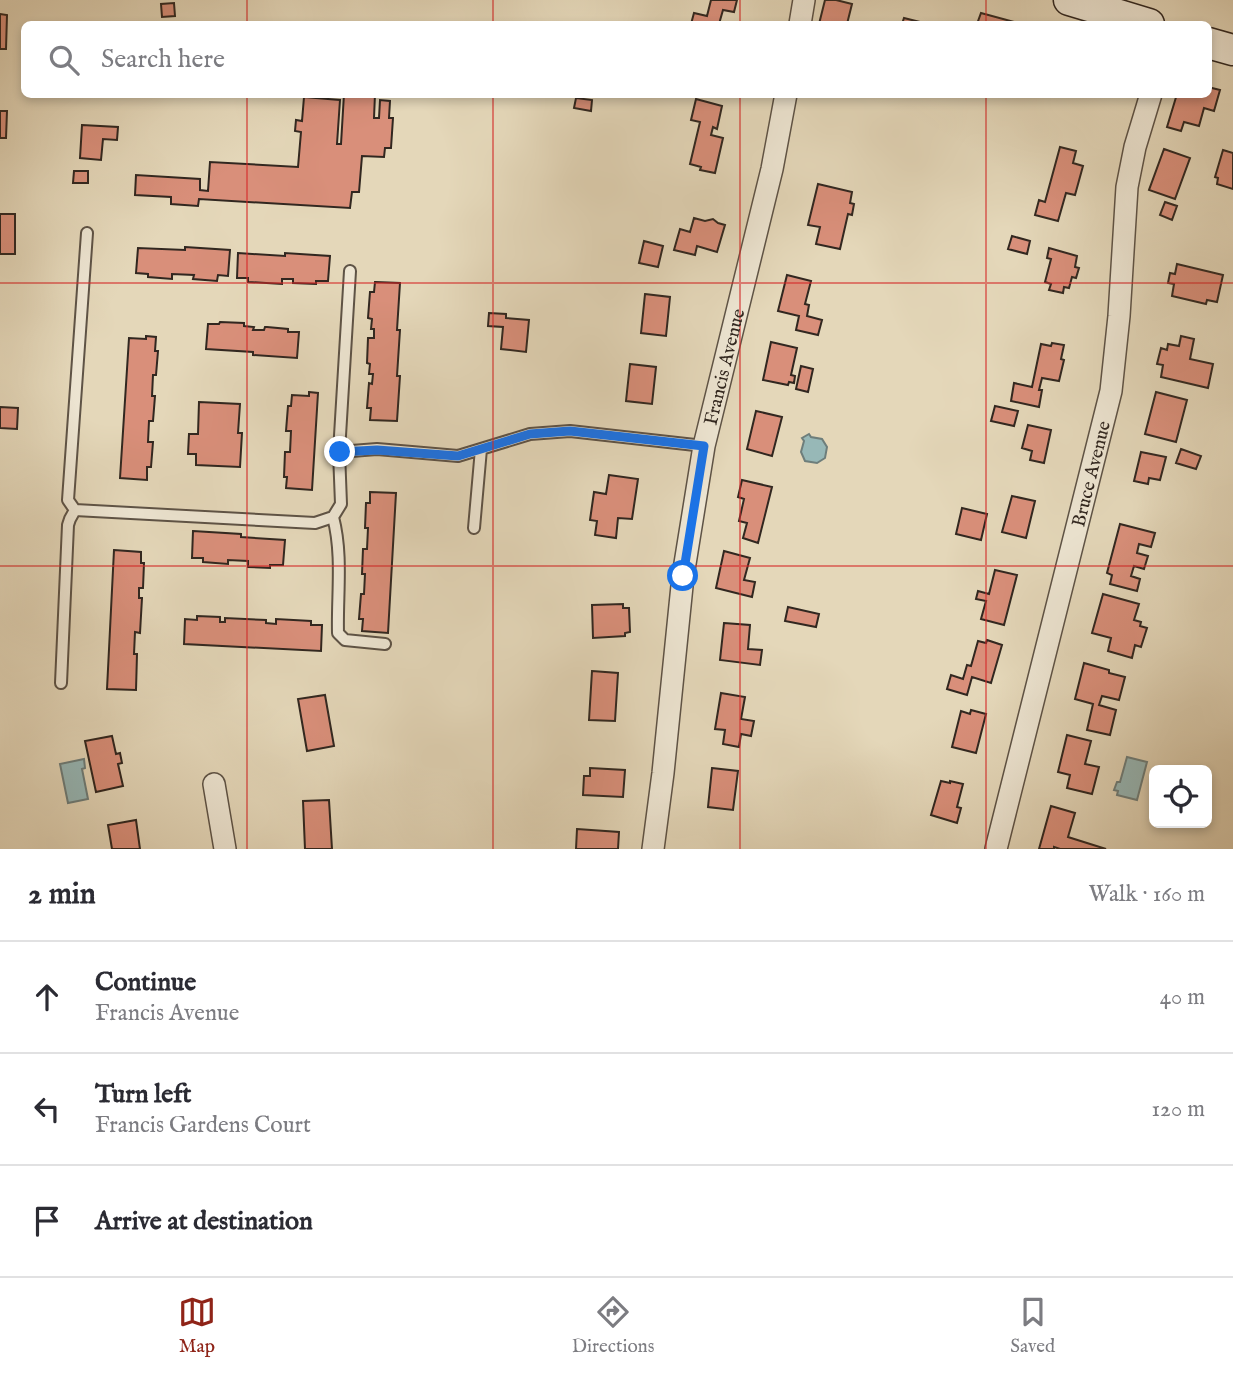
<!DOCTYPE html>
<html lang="en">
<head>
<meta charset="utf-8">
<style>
	:root { --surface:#fff; --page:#f7f7f7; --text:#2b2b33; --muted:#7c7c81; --line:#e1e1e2; --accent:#8f2418 }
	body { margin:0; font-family:"IM FELL English",serif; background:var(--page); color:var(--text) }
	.controls { position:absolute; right:21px; bottom:21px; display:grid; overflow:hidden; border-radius:10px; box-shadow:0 4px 10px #0003 }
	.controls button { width:63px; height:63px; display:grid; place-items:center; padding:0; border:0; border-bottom:2px solid var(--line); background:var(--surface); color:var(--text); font:35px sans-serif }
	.stop { position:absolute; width:21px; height:21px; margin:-16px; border:5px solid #1a73e8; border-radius:50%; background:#fff }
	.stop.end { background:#1a73e8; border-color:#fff; box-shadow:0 2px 7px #0008 }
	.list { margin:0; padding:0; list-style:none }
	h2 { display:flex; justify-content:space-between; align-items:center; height:91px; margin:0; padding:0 28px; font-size:30px }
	h2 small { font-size:23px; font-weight:400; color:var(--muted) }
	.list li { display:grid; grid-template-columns:46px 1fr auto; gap:21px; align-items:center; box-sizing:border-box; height:112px; padding:0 28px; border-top:2px solid var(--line) }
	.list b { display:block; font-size:26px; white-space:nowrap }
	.list p { margin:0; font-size:23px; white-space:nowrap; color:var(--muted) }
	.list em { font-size:23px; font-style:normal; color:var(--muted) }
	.icon { flex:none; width:38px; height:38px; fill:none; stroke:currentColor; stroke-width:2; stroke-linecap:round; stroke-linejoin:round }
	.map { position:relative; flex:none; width:1233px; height:849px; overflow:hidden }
	.search { position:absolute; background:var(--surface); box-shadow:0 4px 10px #0003; left:21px; right:21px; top:21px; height:77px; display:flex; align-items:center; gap:18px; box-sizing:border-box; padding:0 24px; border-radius:10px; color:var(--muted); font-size:26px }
	.sheet { height:427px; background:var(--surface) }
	nav { display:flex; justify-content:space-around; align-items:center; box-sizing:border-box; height:98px; border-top:2px solid var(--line); background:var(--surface); font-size:19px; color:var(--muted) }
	nav a { display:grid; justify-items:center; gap:4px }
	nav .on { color:var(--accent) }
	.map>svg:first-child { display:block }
</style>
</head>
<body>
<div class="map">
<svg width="1233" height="849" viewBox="0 0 1233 849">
	<rect width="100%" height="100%" fill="#e4d7b9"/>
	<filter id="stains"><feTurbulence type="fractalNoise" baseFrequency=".00286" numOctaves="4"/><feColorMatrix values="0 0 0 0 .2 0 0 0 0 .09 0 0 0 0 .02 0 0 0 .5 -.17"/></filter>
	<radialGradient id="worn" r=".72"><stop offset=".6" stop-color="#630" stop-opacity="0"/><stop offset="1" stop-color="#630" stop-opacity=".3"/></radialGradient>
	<path fill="#97b8b7" stroke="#6e7e7b" stroke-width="2" d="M809,434l2,3 11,2 5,8 -2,11 -8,5 -12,-2 -4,-9 3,-11 -2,-3z
		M1127,757l20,5 -10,38 -20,-5 1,-4 -4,-1 3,-8h3z
		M84,759l1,9 -3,1 6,30 -20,4 -8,-39z"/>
	<path fill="#d98f7a" stroke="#312720" stroke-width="2" d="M711,0h26l-3,12 -11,-2 -4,14h-28l3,-11 13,3z
		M825,0h11l16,4 -5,20h-28z
		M174,3l1,13 -13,1 -1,-13z
		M981,13l37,10 -1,1h-40z
		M0,14l7,1 -1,34h-6z
		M904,18l24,6h-26z
		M1208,87l12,3 -6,21 -10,-3 -5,18 -15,-4 -3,9 -14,-4 10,-33h31z
		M344,94h31l-1,24h5l1,-18 10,1 -1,17h4l-2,30h-6l-1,9 -22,-1 -3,36h-7l-2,16 -151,-9 -1,7 -27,-2v-7l-36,-2 1,-20 64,4v11l8,1 2,-29 88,5 3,-35 -6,-1 1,-11 6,1 2,-24 36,3 -3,44h4z
		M576,98l16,2 -1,11 -17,-3z
		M696,99l26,7 -5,23 -4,-2 -2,8 12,3 -8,35 -15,-3 1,-3 -11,-3 10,-42 -9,-2z
		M0,111h7l-1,27h-6z
		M82,125l36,2 -1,13 -14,-1 -2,21 -21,-2z
		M1060,147l16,4 -3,12 10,3 -8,29 -9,-2 -8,28 -23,-6 4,-15 6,2z
		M1164,149l26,9 -15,41 -26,-9z
		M1223,150l10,3v36l-16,-5 1,-6 -3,-1z
		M74,171h14v12h-15z
		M818,184l34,8 -2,11 4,1 -2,11 -4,-1 -8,35 -24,-5 4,-17 -12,-2z
		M1165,202l12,4 -5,14 -12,-5z
		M0,214h15v40h-15z
		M694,218l11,3 8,-2 5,4 7,2 -8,27 -20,-6 -2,9 -21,-5 6,-21 10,3z
		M1012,236l18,5 -3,13 -19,-5z
		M644,241l19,5 -5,21 -19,-4z
		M185,247l45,3 -2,26 -10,-1 -1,6 -24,-2 1,-4 -22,-1v5l-24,-2v-3l-12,-1 2,-25 47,2z
		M1049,248l28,8 -2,11 4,1 -3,10 -4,-1 -3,11 -5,-1 -1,6 -14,-3 2,-6 -6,-2 6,-23 -4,-1z
		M238,253l47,3v-3l45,3 -2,25h-12v3l-23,-1v-4h-11v5l-34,-2v-4h-11z
		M1177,264l46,11 -6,27 -10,-2 -1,4 -34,-8 2,-12 -6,-1 2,-10 5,1z
		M787,275l24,6 -6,23 4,1 -2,11 15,4 -4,15 -22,-5 3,-14 -21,-5z
		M375,282l25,1 -3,47h3l-3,46h3l-3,45 -27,-1 1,-12h-4l2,-25 3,1 1,-10h-4l1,-10 -3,-1 1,-25h6v-9h-3l1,-10 -4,-1 2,-26h4z
		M645,294l25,3 -4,39 -25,-3z
		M489,313l17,1v4l23,2 -3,32 -25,-3 2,-22 -15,-1z
		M220,322l24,1v3l10,1 -1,3h11l1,-3h2l21,2v3h11l-2,26 -44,-3v-3l-47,-3 2,-25h11z
		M146,336l10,1 -1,14h3l-2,24h-3l-1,21h3l-2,25h-4l-1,21h5l-2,25h-4v13l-27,-2 9,-140 17,1z
		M1181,336l13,3 -4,20 23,5 -5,24 -47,-11 2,-12 -6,-1 4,-16 6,2 1,-6 11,2z
		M771,342l26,6 -6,27 4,1 -1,7 -5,-1 -1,3 -25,-5z
		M1052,343l12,2 -3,14 3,1 -5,21 -17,-3 -3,12h3l-3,17 -28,-6 3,-18 18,4 9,-43 10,2z
		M630,364l26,3 -4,37 -26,-3z
		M801,366l12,3 -5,23 -12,-3z
		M309,392l9,1 -6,97 -26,-2 1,-11h-3l1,-25h5l1,-21h-5l2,-25h3l1,-11 17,1z
		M1156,392l31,8 -11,42 -31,-8z
		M199,402l41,2 -2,29h4l-2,34 -44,-2v-11h-8l1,-20h9z
		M995,406l23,5 -4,15 -23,-5z
		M0,407l18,1 -1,21 -17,-1z
		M756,411l26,6 -10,39 -25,-7z
		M1028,425l23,5 -7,33 -14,-3 2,-9 -10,-3z
		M1181,449l20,7 -5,13 -20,-6z
		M1141,452l25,5 -6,23 -11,-2 -1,6 -14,-3z
		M609,475l29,4 -6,40 -14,-1 -2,20 -21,-3 2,-14 -7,-1 4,-28 12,2z
		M742,480l30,7 -14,56 -15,-5 4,-15 -8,-2 5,-22 -6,-2z
		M370,492l26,1 -8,140 -26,-2 1,-12h-4l2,-25h3l1,-20h-3l1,-25h4l1,-21h-3l1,-25h4z
		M1012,496l23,5 -9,37 -24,-6z
		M962,508l25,6 -6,26 -25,-6z
		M1120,524l35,9 -4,14 -12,-3 -2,9 11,3 -4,13 -10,-3 -3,10 9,3 -3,12 -27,-7 2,-9 -5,-2z
		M193,531l48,3v3l44,3 -2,25h-13v3l-22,-1v-6l-20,-1v4l-25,-2v-4h-11z
		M114,550l27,2v11h3l-1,25h-4v10h3l-2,35 -5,-1 -1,22h3l-1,36 -29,-1z
		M724,551l26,7 -6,22 11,2 -3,15 -36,-9z
		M995,570l22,5 -13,50 -23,-6 5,-18 -10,-2 2,-8 11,3z
		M1103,594l36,10 -5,16 7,2 -1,4 7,2 -6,19 -6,-2 -3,13 -24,-7 3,-13 -19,-5z
		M623,604v4h6l1,24 -5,1v3l-32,2 -1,-33z
		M788,607l31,7 -3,13 -31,-6z
		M197,616l23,1v5h5v-4l41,2v3l10,1v-5l35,2v4h11l-1,26 -137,-7 1,-25 12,1z
		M724,623l26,2 -2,24 14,1 -2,15 -40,-5z
		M987,640l15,5 -11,38 -19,-6 -5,18 -20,-6 4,-14 12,4 4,-14 4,1 7,-25 8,2z
		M1084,663l25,7v3l16,4 -6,23 -17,-4 -3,9 17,5 -6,25 -23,-5 6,-26 -18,-5z
		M592,671l26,2 -3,48 -26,-1z
		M721,693l24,4 -4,22 13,2 -3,15 -10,-2 -2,13 -16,-3 2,-14 -10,-1z
		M325,695l9,51 -27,5 -9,-52z
		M971,710l15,4 -10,39 -24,-6 9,-36 9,3z
		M1067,735l24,6 -6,23 14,3 -7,27 -25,-6 3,-13 -12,-3z
		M112,736l4,18 4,-1 2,10 -4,1 5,22 -27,6 -11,-51z
		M590,768l35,2 -2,27 -40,-2 1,-19h6z
		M712,768l26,3 -5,39 -25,-3z
		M941,781l9,2v-2l13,3 -6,23 4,1 -4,15 -26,-8z
		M329,800l3,49h-27l-2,-48z
		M1051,806l24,7 -7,24 38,12h-46l-6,-2v2h-15z
		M136,820l4,29h-28l-4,-24z
		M577,829l42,3 -1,17h-42z"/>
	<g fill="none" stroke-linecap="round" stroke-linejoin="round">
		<g stroke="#5e5346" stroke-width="14">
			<path id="lane" d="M339,452l38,-3 81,7 72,-22 40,-3 134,15
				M75,510l240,13 18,-6 8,-13 -2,-52 11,-181
				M75,510l-7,-10 19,-267
				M333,517c10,38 4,78 5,116l7,7 40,4
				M474,528l7,-79
				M61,683l7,-158 2,-6 5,-9"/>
		</g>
		<g stroke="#5e5346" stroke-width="24">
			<g id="street">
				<path d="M800,24l4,-24"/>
				<path d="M214,784l11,65"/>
				<path id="s1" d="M653,849l10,-76 20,-197 21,-130 68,-277 14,-75"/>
				<path id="s2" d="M996,849l115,-458 8,-75 8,-129 8,-40 16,-53"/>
			</g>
		</g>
		<g stroke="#312720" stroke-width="33">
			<path id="secondary" d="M1069,0l80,24
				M1208,43l25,7"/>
		</g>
		<use href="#lane" stroke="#ede5d2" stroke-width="10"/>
		<use href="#street" stroke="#ede5d2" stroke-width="21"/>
		<use href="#secondary" stroke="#ede5d2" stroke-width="30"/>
	</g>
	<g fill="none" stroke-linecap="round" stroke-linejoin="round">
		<path stroke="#1a73e8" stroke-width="9" d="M340,452l37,-2 81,6 72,-22 40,-3 134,15 -21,130"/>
	</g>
	<path fill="none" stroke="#d62828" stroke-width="2" stroke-opacity="0.55" d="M247,0v24M493,0v24M740,0v24M986,0v24M247,94v755M493,94v755M740,94v755M986,94v755M0,283h1233M0,566h1233"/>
	<g text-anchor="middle" stroke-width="7" stroke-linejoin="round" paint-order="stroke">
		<g font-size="19" fill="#312720" stroke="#ede5d2">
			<text dy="7" stroke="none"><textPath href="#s1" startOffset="488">Francis Avenue</textPath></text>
			<text dy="7" stroke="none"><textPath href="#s2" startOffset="387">Bruce Avenue</textPath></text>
		</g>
	</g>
	<rect width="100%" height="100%" filter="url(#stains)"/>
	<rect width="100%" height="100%" fill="url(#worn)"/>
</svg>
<div class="controls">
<button><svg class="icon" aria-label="locate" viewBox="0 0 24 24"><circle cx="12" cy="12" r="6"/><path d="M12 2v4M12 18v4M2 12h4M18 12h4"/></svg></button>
</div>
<div class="stop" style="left:683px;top:576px"></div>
<div class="stop end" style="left:340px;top:452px"></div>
<div class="search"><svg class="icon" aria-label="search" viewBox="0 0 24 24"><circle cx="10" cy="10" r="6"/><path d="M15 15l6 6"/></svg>Search here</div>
</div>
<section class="sheet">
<h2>2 min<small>Walk · 160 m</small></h2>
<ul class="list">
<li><svg class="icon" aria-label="ahead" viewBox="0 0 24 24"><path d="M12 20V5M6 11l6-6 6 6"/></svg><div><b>Continue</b><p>Francis Avenue</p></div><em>40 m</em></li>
<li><svg class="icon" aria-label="left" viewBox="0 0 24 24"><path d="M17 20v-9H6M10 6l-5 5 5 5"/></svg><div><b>Turn left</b><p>Francis Gardens Court</p></div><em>120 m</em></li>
<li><svg class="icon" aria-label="arrive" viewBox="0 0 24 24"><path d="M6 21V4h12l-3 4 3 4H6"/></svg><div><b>Arrive at destination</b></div></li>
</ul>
</section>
<nav>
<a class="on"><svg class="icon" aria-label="map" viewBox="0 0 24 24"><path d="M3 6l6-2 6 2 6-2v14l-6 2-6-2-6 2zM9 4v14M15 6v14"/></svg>Map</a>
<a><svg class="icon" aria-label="directions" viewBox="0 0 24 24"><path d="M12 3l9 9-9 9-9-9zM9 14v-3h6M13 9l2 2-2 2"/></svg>Directions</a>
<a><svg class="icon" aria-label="saved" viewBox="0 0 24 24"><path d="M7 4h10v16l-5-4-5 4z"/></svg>Saved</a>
</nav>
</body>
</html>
